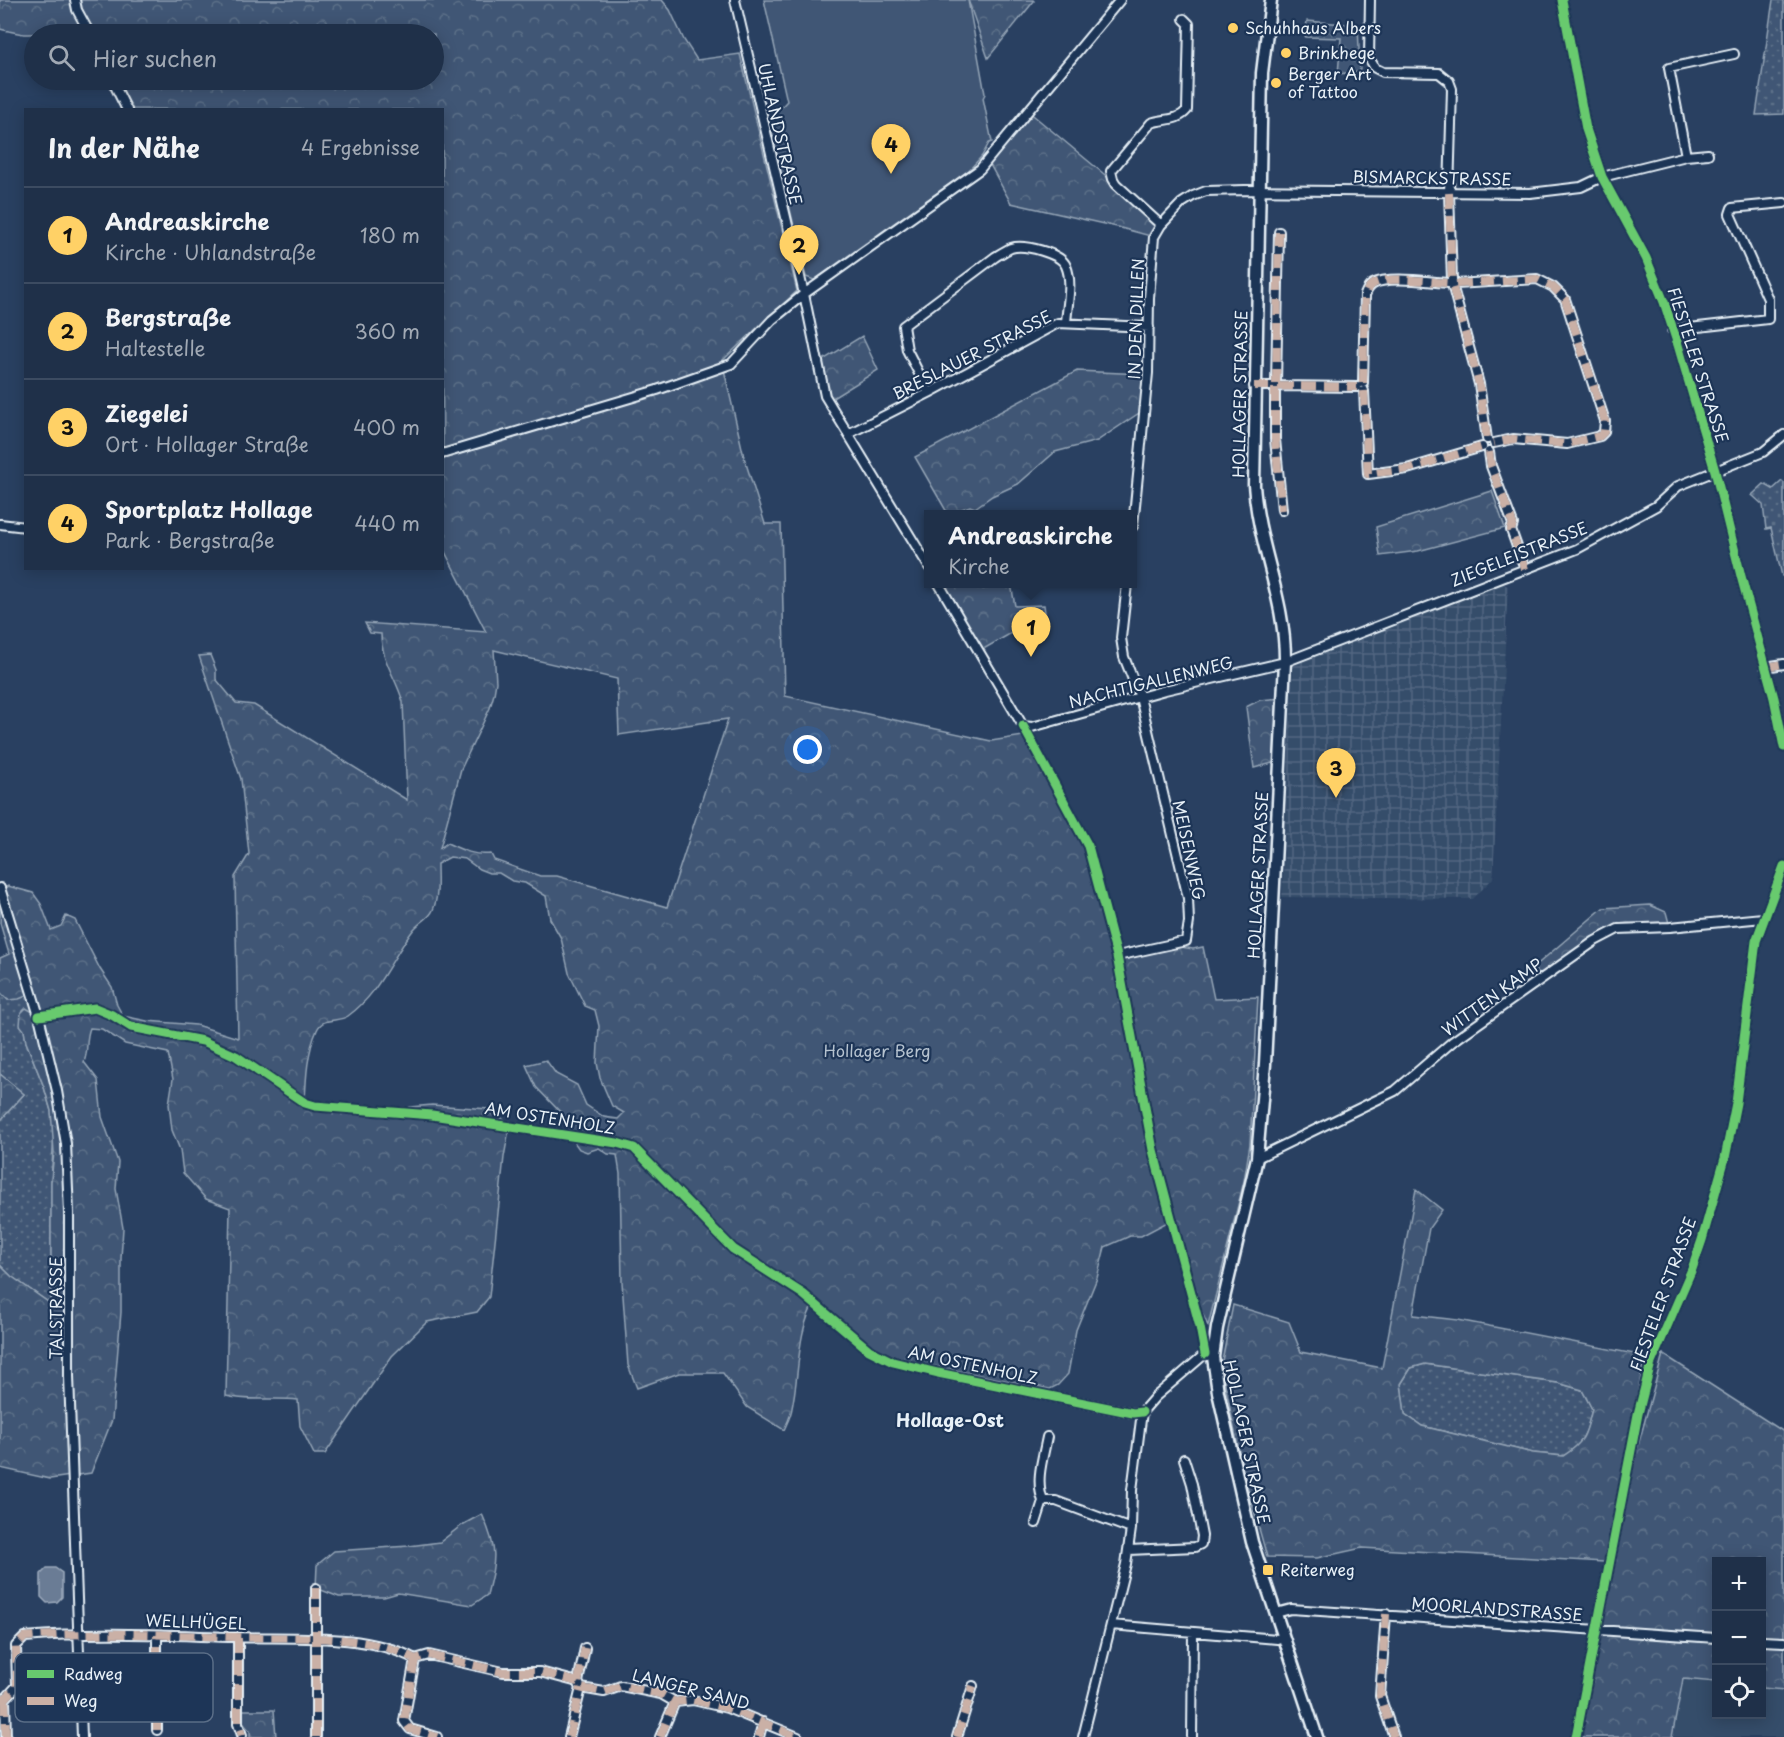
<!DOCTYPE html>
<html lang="de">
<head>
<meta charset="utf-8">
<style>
	:root { --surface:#1f3049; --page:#273850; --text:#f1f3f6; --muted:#a1a9b4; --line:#3c4b61; --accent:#ffd166 }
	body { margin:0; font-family:"Playpen Sans",sans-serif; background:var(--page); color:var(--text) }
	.controls { position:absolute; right:18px; bottom:18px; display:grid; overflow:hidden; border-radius:0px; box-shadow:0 3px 15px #0003 }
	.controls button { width:54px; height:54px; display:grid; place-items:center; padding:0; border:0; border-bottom:2px solid var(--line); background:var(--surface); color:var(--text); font:30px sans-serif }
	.you { position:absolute; left:808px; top:750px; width:21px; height:21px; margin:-15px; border:4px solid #fff; border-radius:50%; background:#1a73e8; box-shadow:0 0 0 9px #1a73e833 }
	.badge { display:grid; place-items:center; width:39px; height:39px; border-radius:50%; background:var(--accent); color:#111; font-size:20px; font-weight:700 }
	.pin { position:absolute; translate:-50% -50px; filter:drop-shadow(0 2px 3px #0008) }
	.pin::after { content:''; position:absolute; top:32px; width:21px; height:18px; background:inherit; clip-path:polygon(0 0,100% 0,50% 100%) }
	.popup { position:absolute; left:924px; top:510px; width:213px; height:78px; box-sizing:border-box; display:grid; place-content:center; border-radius:0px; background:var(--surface); filter:drop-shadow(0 2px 4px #0005); font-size:20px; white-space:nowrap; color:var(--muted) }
	.popup b { font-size:22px; color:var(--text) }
	.popup::after { content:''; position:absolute; left:50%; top:100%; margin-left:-12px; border:12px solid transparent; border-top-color:var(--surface) }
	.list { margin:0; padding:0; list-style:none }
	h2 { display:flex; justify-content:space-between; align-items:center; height:78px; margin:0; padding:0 24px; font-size:26px }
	h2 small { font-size:20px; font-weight:400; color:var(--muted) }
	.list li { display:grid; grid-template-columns:39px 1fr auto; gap:18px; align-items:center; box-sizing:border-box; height:96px; padding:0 24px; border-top:2px solid var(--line) }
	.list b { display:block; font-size:22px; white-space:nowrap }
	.list p { margin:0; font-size:20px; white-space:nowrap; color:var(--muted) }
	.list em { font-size:20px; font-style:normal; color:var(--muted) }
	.icon { flex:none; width:33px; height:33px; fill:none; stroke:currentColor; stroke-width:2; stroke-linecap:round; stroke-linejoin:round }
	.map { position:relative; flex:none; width:1784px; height:1737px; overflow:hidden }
	.search { position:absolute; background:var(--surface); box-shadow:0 3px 15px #0003; left:24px; top:24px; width:420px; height:66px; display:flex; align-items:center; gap:15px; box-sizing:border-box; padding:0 21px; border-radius:33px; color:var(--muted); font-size:22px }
	.panel { position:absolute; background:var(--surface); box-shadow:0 3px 15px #0003; left:24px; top:108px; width:420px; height:462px; border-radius:0px }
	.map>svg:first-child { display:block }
</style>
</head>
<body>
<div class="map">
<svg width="1784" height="1737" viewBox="0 0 1784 1737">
	<defs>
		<pattern id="industrial-grid" width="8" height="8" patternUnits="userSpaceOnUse" patternTransform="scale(1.5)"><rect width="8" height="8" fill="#364d6b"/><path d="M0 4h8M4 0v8" fill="none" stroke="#536781"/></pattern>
		<pattern id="grass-dots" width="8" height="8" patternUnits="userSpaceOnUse" patternTransform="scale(1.5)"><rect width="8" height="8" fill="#415774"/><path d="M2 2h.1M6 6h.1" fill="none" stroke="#5c7089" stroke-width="1.8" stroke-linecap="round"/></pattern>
		<pattern id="forest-crowns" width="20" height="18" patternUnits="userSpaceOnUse" patternTransform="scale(1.5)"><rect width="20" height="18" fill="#415774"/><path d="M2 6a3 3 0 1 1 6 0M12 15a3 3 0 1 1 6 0" fill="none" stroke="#5c7089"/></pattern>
	</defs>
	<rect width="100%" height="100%" fill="#294061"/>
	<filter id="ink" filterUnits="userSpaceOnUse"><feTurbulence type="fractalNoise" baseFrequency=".0167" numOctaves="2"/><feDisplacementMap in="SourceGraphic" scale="12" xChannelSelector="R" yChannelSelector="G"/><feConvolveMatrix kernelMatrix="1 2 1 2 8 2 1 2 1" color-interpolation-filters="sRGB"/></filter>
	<g filter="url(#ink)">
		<path fill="#364d6b" d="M1683,1678l33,4v32h46v-26l22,2v47h-112z"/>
		<path fill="url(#industrial-grid)" d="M1501,583l7,3 -15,292 -20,21 -191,-2 11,-231 25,-12 76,-28z"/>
		<path fill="url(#grass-dots)" stroke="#94a4b6" stroke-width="1.5" d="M1773,0h11v114l-28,1z
			M1782,481l2,2v93h-2l-11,-48 -5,1 -3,-24 -11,-10 12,-11 9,5z
			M0,992l8,8 23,-6 8,22 -15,14 2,12 18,45 7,24 3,23 -3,48v122l-40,-28 -11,-11v-144l24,-27 -24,-20z
			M1425,1364l133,19 24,7 10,19 -5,20 -8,16 -15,11 -31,-3 -111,-27 -17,-12 -4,-30 10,-16z"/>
		<path fill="url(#forest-crowns)" stroke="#94a4b6" stroke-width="1.5" fill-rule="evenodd" d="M0,0h662l8,10 14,30 13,20 43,-6 57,237 -75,70 22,96 21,67h16l4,172 206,45 32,-5 51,91 12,25 28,108 67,-13 12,2 10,-2 11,52 44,-2 -8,147 -6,37 -36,145 -7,-16 -28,-91 -32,17h-11l-25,11 -8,31 -21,52 -8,44 -10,11 -8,4 -156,-31 -20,-11 -58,-48c-20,33 -16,72 -24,109 -1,8 -5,15 -8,22l-37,-23 -24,-34h-44l-42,15 -9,-23 -6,-83 -2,-108 -3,-19 -9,-1 -9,-6 -12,4 -8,-3 -5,-7 -11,-27 -27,-28 -10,-22 20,-5 10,14 21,11 9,20 18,12 14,2 6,-6 -12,-7 -12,-28 -3,-15 2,-37 -4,-16 -10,-4 -16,-33 -8,-35 -11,-19 -4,-23 -21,-13 -13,-2 -13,-8h-10l-10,-4 -14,-10 -15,-2 -13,7c0,15 2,32 -4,46 -3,8 -13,12 -19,19 -23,29 -34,64 -66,87 -10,7 -25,0 -31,14 -10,22 -11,49 -12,72l92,11 13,-6 22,-2 57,4 21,15 -6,33 -15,140 -12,15 -50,10 -35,34 -67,98h-11l-14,-28 -2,-26c-23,-3 -51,2 -72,-4l4,-188 -24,-9 -23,-26 -3,-23 -8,-20 -3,-26 4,-25 -5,-26 -43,-9 -23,-15 -12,-1c-5,12 -1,21 -6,34l14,18 4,37 16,45 -2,27 7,39 -2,30v54l-9,108 -21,53 -41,6 -50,-11v-203l11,11 40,28v-122l3,-30 -3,-41 -7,-24 -18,-45 -2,-12 -4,-5 1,-12 5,-5 12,7 -7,-21 -12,5 -11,1 -8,-8v-34l9,-4 -9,-31 1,-33 7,-4 25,7 8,11 10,26 10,-4 5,-10 9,4 25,49 12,18 5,18 6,11 24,5 49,4 42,13 -3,-161 14,-23 -8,-75 -42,-123 11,-1 6,15v9l20,24 18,2 153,95 -4,-98c-7,-25 -22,-41 -22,-68l-11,-1 -5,-10 121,9 -43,-84 -1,-438 -316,-1 -15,-29h323v-46h-344l-3,-5 -18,2 -20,-4c-18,12 -29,6 -49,2zM494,650l123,29 2,56 109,-16 -61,188 -110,-31h-17l-46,-16 -3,-6c-17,2 -29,-4 -44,-11l-7,5 21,-79 29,-61 4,-14 2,-12z
			M968,0h65l1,1 -46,57z
			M1307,21l51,4 2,47 -22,2 3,-36 -36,-1z
			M1028,111l88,73 45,41 -7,12 -37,-10 -106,-24 -23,-42z
			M862,336l16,34 -50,31 -10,-38z
			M1077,371l66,3 -1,32 -3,7 -42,28 -42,11 -37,32 -26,12 -17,12 -5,-2 -22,8 -33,-57z
			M1492,491l13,37 -87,23 -38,5 -4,-29z
			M939,584h41l3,5 16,-5h12l4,22 29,-1 3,22 -32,4 -35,20z
			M1283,698l-3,63 -26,7 -8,-61 14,-7z
			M1650,905l16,7 4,15 -52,2 -76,48 -9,-9 70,-60z
			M0,1074l24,20 -24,27z
			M1416,1189l26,21 -13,18 -16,87 45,5 187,36 -41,206 -242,-14 -45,10 -50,-1 -23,-82 -23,-109 12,-61 56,17 12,30 81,16zM1425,1364l133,19 24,7 10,19c-6,25 -7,33 -29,47l-30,-3 -111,-27 -17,-12 -4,-30 10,-16z
			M1663,1354l121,78v258l-22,-2v-126h-46v120l-33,-3 -11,58h-96l59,-280z
			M482,1514c16,36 14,44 5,81l-15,10 -74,-12 -14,4h-45l-23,-9 1,-23 17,-14 75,-5 31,-4 22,-17z
			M243,1710h31l2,27h-26v-6l-7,-8z"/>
		<path fill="#415774" stroke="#94a4b6" stroke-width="1.5" d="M764,0h204l17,94 -2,4 9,44 -3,1 -7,13 -13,14 -155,110 -8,-3 -37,-157 18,-19z"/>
		<path fill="#6b7c95" stroke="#9dabbd" stroke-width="1.5" d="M47,1568h8l7,5v24l-5,5 -10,1 -6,-6v-23z"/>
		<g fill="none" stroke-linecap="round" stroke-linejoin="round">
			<g stroke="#e8f1f8" stroke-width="12">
				<path id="minor" d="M75,0l2,10 13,24
					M735,0l69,294 21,102 104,171
					M1370,0l-1,58 6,10 8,4 56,1 10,8 3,8 -3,104 3,87
					M1562,0l24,129 16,48 44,81 18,44 14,43 37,126 26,105 33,122 10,49
					M112,80l15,30
					M1686,156l-17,-88 65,-14
					M1161,225l-45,-41 -3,-5 -2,-8 40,-48c13,-5 26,-1 36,-13l2,-86 -5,-5
					M1456,284l81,-5 16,8 12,12 40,122 -1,11 -4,4 -33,8 -54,-5 -19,4
					M1453,288l26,96 8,55
					M1672,330l96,-11v-20l-38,-85 2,-6 52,-5
					M1363,383l2,-88c2,-5 3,-8 8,-11 15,-9 57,-2 75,-1
					M1276,384l3,-152
					M1254,386h19
					M1278,386l79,1
					M1275,388v51l7,71
					M1364,391l4,83 39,-5 75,-22
					M929,393l-22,-43 -4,-24 92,-69c5,-3 11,-7 16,-9 13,-4 50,5 55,18 7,16 1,40 0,57
					M848,434l81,-41 129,-70 91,4
					M1489,452l2,14 22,58 -2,6 14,39
					M442,454l215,-64 74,-26 41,-44 32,-26 176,-125 140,-169
					M0,524l26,3
					M1133,526l15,-153 1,-75 5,-61 7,-12 21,-22 11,-7 13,-5 39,-1 285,3 51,-6 21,-10 84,-21 22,-2
					M939,584l84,142 9,1 133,-37 120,-28 292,-113 79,-43 22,-20 85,-34 21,-17
					M1765,667l19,-3
					M0,888l39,128 18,75 9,53 3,69v163l13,361
					M1117,956l69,-15 3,-19 -1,-24 -48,-201 -16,-40 -3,-19 6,-54
					M39,1016l56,-8 17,7 19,12 72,14 33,15 69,47 10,3 117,9 185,28 17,5 99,101 70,45 66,56 24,12 45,11 195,40 9,-1
					M1257,1158l138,-67 57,-49 143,-101 23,-12 52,-2 93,-9
					M1043,1501c-8,-21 0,-43 4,-64
					M1036,1523l7,-22h13l75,28
					M1129,1550l66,-3 6,-3 1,-8 -10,-52 -8,-25
					M1276,1613l15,-4 425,29
					M1386,1614l-6,82 14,41
					M1111,1625l166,14 6,-2
					M238,1638v86l4,11
					M1762,1641l22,1
					M415,1659l-11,62 6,8 27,8
					M578,1682l7,-34
					M0,1699h5l12,-13 -1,-40 9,-9c70,-6 140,-2 210,0 56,2 131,-5 180,22l14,-4 74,17h37l38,10 3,6 23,4 17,-6 40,8 14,8 18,-2 34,8 71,29
					M5,1699l1,38
					M157,1730v-95
					M316,1737v-149
					M569,1737l12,-49
					M660,1737l15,-35
					M759,1737l4,-15
					M957,1737l16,-51
					M1083,1737l43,-173 5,-35 1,-39 10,-78 13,-15 50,-43 9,-2
					M1192,1737l1,-104
					M1576,1737l62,-323 13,-51 41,-94 10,-29 23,-82 11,-55 20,-162 28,-75"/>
			</g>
			<g stroke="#e8f1f8" stroke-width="15">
				<path id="secondary" d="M1271,0l-9,73 -8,412c4,60 32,116 31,177l-20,402 -8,94 -40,170 -4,29 5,35 34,150 65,195"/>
			</g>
			<use href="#minor" stroke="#1d3557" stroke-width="8"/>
			<use href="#secondary" stroke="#1d3557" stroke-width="10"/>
			<path stroke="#cab0a6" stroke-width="8" stroke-dasharray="15 8" stroke-linecap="butt" d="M1449,193l3,87
				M1456,284l81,-5 16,8 12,12 40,122 -1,11 -4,4 -33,8 -54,-5 -19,4
				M1453,288l26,96 8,55
				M1363,383l2,-88c2,-5 3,-8 8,-11 15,-9 57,-2 75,-1
				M1276,384l3,-152
				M1254,386h19
				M1278,386l79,1
				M1275,388v51l7,71
				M1364,391l4,83 39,-5 75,-22
				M1489,452l2,14 22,58 -2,6 14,39
				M1765,667l19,-3
				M1386,1614l-6,82 14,41
				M238,1638v86l4,11
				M415,1659l-11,62 6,8 27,8
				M578,1682l7,-34
				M0,1699h5l12,-13 -1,-40 9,-9c70,-6 140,-2 210,0 56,2 131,-5 180,22l14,-4 74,17h37l38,10 3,6 23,4 17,-6 40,8 14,8 18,-2 34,8 71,29
				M5,1699l1,38
				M157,1730v-95
				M316,1737v-149
				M569,1737l12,-49
				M660,1737l15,-35
				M759,1737l4,-15
				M957,1737l16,-51"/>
			<g stroke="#1d3557" stroke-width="13">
				<path id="cycleway" d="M1562,0l24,129 16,48 44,81 18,44 14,43 37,126 26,105 33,122 10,49
					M1023,726l65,120 29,110 36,194 47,177 5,27
					M39,1016l56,-8 17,7 19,12 72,14 33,15 69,47 10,3 117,9 185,28 17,5 99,101 70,45 66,56 24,12 45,11 195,40 9,-1
					M1576,1737l62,-323 13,-51 41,-94 10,-29 23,-82 11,-55 20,-162 28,-75"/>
			</g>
			<use href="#cycleway" stroke="#67ca6e" stroke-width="9"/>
		</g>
	</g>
	<g fill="#ffd166" stroke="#1d3557" stroke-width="2">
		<circle cx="1233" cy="28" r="6"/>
		<circle cx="1286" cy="53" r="6"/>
		<circle cx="1276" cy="83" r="6"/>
		<rect x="1262" y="1564" width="12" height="12" rx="3"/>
	</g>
	<g text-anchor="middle" stroke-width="4.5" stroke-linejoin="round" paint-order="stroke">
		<g font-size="16" fill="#e8f1f8" stroke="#1d3557" text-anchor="start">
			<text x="1245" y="34">Schuhhaus Albers</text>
			<text x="1298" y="59">Brinkhege</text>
			<text x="1288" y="80">Berger Art<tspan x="1288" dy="18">of Tattoo</tspan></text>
			<text x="1280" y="1576">Reiterweg</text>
		</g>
		<g font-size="16" fill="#e8f1f8" stroke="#1d3557">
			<text transform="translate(780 134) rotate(77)" y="6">UHLANDSTRASSE</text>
			<text transform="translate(1432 178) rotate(1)" y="6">BISMARCKSTRASSE</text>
			<text transform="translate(1136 319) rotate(-88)" y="6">IN DEN DILLEN</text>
			<text transform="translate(972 355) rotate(-27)" y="6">BRESLAUER STRASSE</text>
			<text transform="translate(1698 365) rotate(72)" y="6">FIESTELER STRASSE</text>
			<text transform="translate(1240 394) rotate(-89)" y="6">HOLLAGER STRASSE</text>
			<text transform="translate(1519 554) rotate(-22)" y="6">ZIEGELEISTRASSE</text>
			<text transform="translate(1151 682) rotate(-14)" y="6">NACHTIGALLENWEG</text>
			<text transform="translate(1189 850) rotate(78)" y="6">MEISENWEG</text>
			<text transform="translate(1258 875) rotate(-87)" y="6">HOLLAGER STRASSE</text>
			<text transform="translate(1492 997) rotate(-36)" y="6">WITTEN KAMP</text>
			<text transform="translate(550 1118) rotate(9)" y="6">AM OSTENHOLZ</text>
			<text transform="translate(1663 1294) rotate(-70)" y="6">FIESTELER STRASSE</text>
			<text transform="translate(56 1308) rotate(-90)" y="6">TALSTRASSE</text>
			<text transform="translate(973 1365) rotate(12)" y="6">AM OSTENHOLZ</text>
			<text transform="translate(1247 1442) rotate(78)" y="6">HOLLAGER STRASSE</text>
			<text transform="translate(1497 1609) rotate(4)" y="6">MOORLANDSTRASSE</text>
			<text transform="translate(196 1622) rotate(2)" y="6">WELLHÜGEL</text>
			<text transform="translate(691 1689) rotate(14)" y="6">LANGER SAND</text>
		</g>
		<g font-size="16" fill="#b6c3d0" stroke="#1d3557">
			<text x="877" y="1057">Hollager Berg</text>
		</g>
		<g font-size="18" font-weight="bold" fill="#e8f1f8" stroke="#1d3557">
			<text x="950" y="1427">Hollage-Ost</text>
		</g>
	</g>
	<rect x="15" y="1653" width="198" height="69" rx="9" fill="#1d3557" stroke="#5a6d87" stroke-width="1.5"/>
	<rect x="27" y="1670" width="27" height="8" fill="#67ca6e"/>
	<rect x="27" y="1697" width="27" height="8" fill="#cab0a6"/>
	<g font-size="16" fill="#e8f1f8">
		<text x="64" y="1680">Radweg</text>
		<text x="64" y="1707">Weg</text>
	</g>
</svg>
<div class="controls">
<button>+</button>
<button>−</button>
<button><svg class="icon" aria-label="locate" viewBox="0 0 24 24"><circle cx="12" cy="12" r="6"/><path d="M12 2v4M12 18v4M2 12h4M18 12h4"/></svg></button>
</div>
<div class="you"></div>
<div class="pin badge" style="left:1031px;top:657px">1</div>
<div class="popup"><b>Andreaskirche</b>Kirche</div>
<div class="pin badge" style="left:799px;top:275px">2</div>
<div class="pin badge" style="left:1336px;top:798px">3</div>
<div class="pin badge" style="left:891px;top:174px">4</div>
<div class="search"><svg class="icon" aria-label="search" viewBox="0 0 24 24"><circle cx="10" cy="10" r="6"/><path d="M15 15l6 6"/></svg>Hier suchen</div>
<section class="panel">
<h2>In der Nähe<small>4 Ergebnisse</small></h2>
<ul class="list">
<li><span class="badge">1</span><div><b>Andreaskirche</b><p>Kirche · Uhlandstraße</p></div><em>180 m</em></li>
<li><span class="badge">2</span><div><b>Bergstraße</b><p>Haltestelle</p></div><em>360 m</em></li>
<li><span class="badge">3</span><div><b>Ziegelei</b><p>Ort · Hollager Straße</p></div><em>400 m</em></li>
<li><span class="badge">4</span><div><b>Sportplatz Hollage</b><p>Park · Bergstraße</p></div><em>440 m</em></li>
</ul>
</section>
</div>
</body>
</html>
